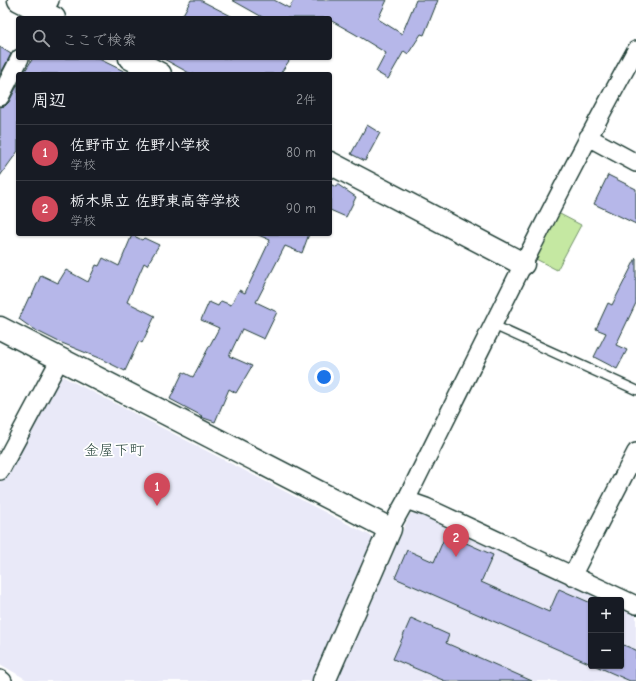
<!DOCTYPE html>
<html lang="ja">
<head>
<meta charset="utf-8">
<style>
	:root { --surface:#171b24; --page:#242831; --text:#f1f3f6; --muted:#9ea1a6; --line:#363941; --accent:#d1495b }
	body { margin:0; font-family:"Comic Neue","Klee One",sans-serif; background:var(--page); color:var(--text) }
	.controls { position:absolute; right:12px; bottom:12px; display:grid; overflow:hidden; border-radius:4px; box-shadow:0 1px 3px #0004 }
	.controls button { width:36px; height:36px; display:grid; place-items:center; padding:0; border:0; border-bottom:1px solid var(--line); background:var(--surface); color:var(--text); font:20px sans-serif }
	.you { position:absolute; left:324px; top:377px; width:14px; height:14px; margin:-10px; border:3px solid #fff; border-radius:50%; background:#1a73e8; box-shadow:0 0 0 6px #1a73e833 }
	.badge { display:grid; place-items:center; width:26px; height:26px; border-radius:50%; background:var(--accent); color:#fff; font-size:13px; font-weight:700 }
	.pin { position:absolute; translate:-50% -33px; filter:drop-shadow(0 1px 2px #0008) }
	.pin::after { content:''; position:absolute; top:21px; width:14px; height:12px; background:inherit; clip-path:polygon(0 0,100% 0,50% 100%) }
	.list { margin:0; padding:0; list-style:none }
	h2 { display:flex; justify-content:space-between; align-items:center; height:52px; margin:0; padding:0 16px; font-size:17px }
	h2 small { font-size:13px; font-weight:400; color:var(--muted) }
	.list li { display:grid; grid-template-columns:26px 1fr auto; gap:12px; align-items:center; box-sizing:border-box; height:56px; padding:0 16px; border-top:1px solid var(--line) }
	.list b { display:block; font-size:15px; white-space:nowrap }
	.list p { margin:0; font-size:13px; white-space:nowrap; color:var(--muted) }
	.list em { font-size:13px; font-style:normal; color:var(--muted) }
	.icon { flex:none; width:22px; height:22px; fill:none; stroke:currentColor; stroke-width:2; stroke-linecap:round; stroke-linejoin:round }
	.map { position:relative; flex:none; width:636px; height:681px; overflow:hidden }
	.search { position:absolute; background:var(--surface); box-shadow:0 1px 3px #0004; left:16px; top:16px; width:316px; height:44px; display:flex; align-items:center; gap:10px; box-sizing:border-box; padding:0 14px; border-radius:4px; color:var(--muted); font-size:15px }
	.panel { position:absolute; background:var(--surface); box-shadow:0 1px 3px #0004; left:16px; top:72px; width:316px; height:164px; border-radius:4px }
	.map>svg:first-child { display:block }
</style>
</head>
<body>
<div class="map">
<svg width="636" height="681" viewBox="0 0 636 681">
	<rect width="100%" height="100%" fill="#fff"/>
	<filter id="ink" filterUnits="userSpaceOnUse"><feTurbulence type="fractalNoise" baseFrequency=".025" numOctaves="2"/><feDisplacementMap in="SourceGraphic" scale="8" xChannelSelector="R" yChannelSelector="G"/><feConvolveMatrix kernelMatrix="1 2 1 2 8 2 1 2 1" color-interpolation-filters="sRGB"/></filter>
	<g filter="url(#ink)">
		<path fill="#e9e9f8" d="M56,373l315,163 2,3 -60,142h-284l-29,-17v-187z
			M425,512l189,88h-23v66h30v-63l15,7v71h-299l73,-167z"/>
		<path fill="#c5e8a2" stroke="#72926b" d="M558,213l23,12 -24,45 -23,-12z"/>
		<path fill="#b6b7e9" stroke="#1f3d34" d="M191,0h9l35,18h-54z
			M232,0h42l15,8 5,-8h93l-9,19 24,15 14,-34h22l-14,35 -3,-1 -13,20 -4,-3 -16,28 -12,-7 10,-19 -31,-19 -25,-14v-2h-66z
			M0,47l11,7 -11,21z
			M33,58h64l33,16h-107z
			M162,58h129l-11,16h-89z
			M18,84v67l-18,25v-69l5,-1 4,-4z
			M367,125l13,8 -15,28 -14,-7z
			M608,175l28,14v35l-42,-20z
			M330,184l6,3 1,-3 19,13 -10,20 -16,-7z
			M256,234h53l-7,19 -17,-7 -29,56 21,10 -13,27 -22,-10 -13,27 23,10 -16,27 -7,-4 -14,33 -14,-5 1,-1 -32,-17 13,-27 10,5 26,-49 -18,-8 8,-18 9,4 3,-5 10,4 8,-15 6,3 25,-53z
			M132,235l10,5 2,-2 15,7 -12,20 -3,-2 -17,39 28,14 -13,27 -3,-2 -14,30 -24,-12 -44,-18 -24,-12 -14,-10 10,-22 2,1 10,-23 17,8 8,-13 22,12 8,-17 3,1 4,-8 16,8z
			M636,258v45l-20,42 11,5 -10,19 -23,-12 12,-24 -10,-4 12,-26 4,2z
			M446,534l47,21 -12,27 68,30 10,-23 32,14v61l-196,-86 12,-28 27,12z
			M411,618l38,17 -3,8 86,38h-87l-52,-22z
			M621,644l15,6v31h-6l-34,-15h25z"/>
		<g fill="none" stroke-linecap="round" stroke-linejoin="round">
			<g stroke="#1f3d34" stroke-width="11">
				<path id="lane" d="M493,325l143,65"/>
			</g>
			<g stroke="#1f3d34" stroke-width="20">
				<path id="street" d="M41,18l9,-18
					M0,97l20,-39
					M588,137l48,26
					M0,471l60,-112
					M406,500l20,7 210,98
					M390,529l16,-29c75,-151 148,-302 230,-450
					M572,576l64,-124
					M0,679l3,2"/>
			</g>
			<g stroke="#1f3d34" stroke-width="25">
				<path id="secondary" d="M19,0l35,18
					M130,58l30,16
					M330,163l193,101
					M0,328l390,201 -66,152"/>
			</g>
			<use href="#lane" stroke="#fff" stroke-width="8"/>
			<use href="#street" stroke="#fff" stroke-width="17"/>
			<use href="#secondary" stroke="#fff" stroke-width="22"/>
		</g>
	</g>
	<g text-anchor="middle" stroke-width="3.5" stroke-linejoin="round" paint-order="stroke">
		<g font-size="15" fill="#1f3d34" stroke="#fff">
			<text x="114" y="455">金屋下町</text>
		</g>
	</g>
</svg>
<div class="controls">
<button>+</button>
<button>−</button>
</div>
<div class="you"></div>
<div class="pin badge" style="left:157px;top:506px">1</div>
<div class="pin badge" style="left:456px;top:557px">2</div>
<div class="search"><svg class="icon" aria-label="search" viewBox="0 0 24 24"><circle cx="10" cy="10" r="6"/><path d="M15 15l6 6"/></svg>ここで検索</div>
<section class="panel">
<h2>周辺<small>2件</small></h2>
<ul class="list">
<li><span class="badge">1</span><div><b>佐野市立 佐野小学校</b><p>学校</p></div><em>80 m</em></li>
<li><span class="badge">2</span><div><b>栃木県立 佐野東高等学校</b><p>学校</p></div><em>90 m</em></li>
</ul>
</section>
</div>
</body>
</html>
